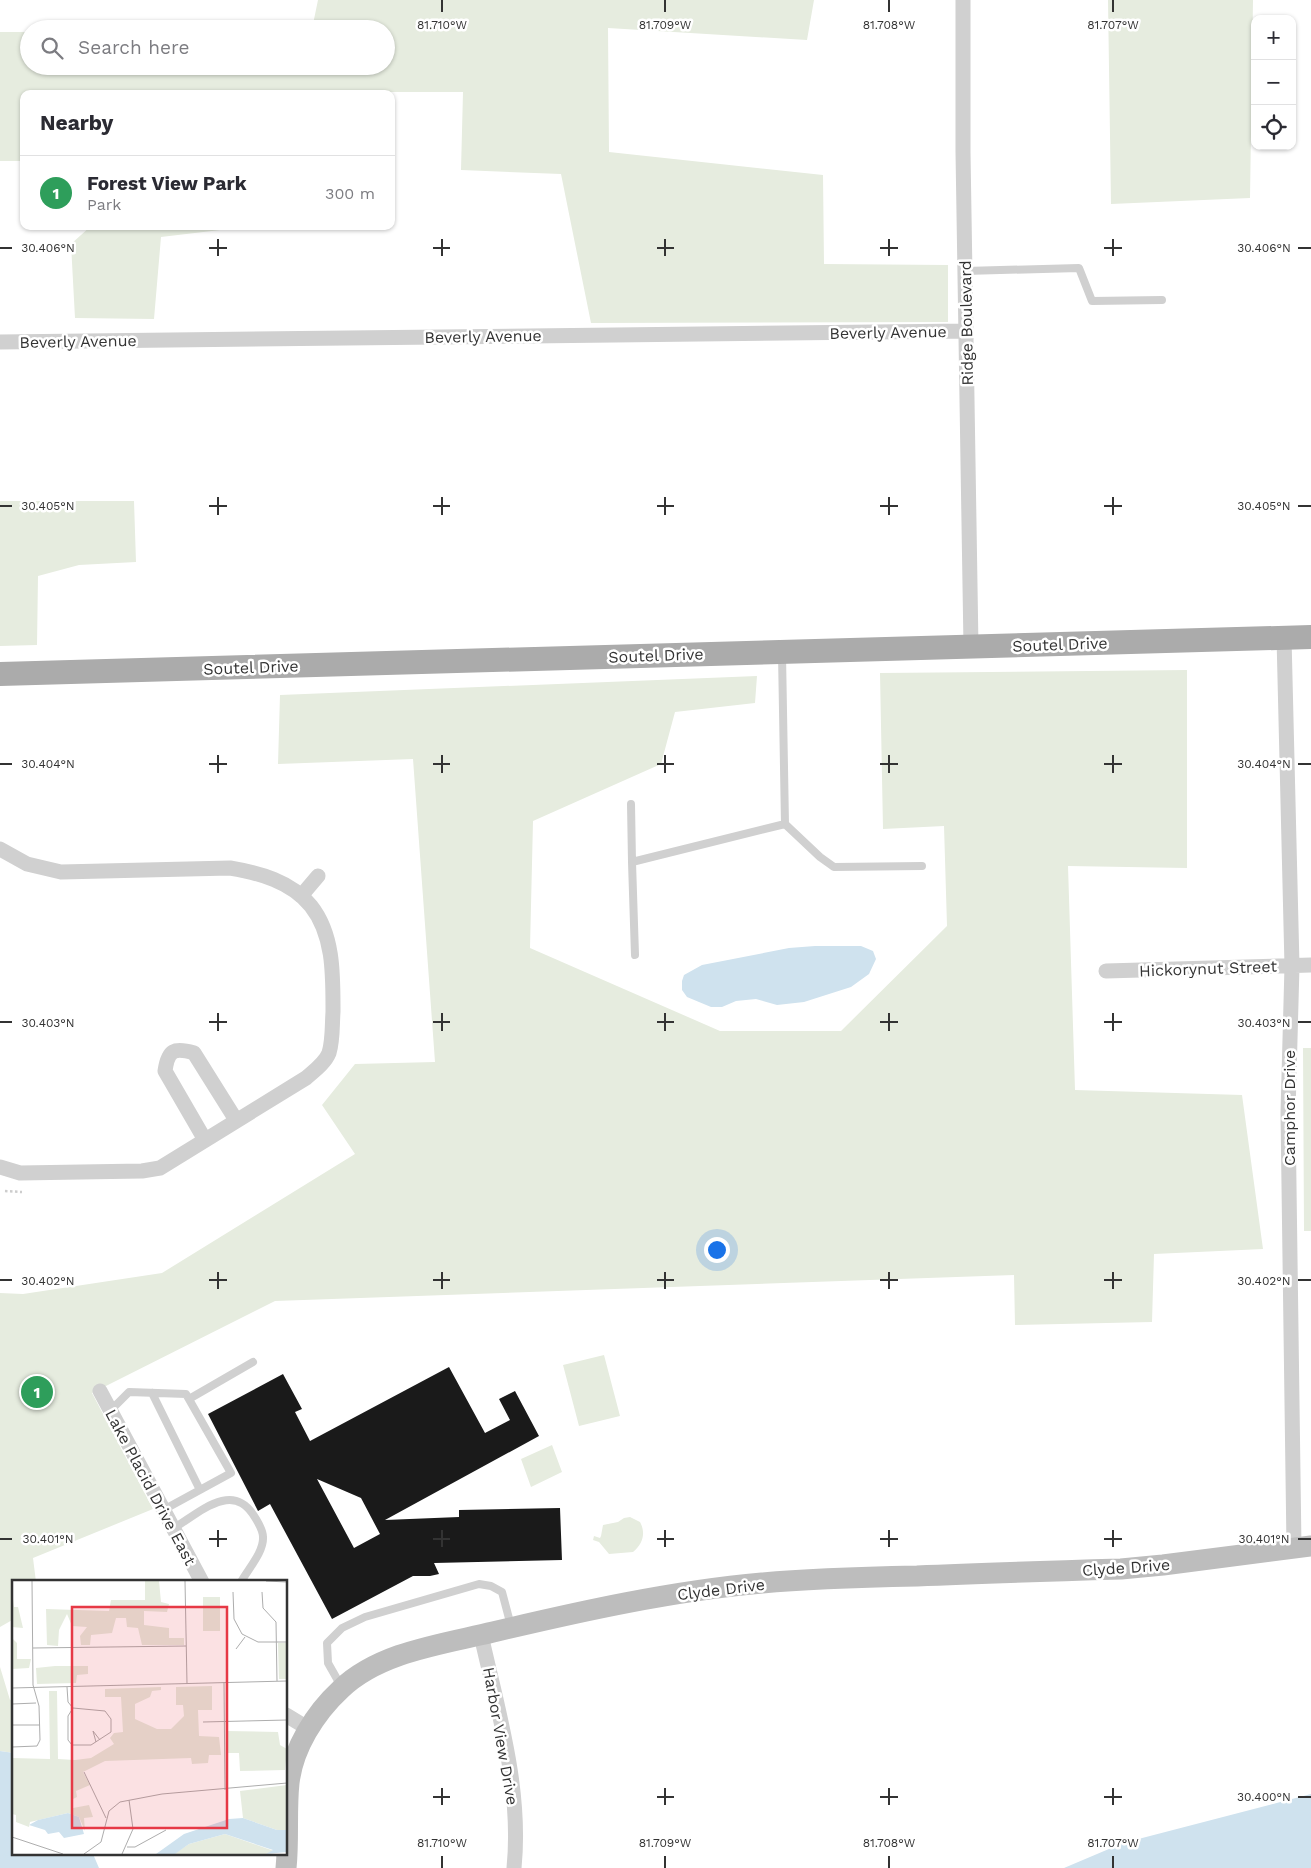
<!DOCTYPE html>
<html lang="en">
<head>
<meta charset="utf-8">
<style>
	:root { --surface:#fff; --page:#f7f7f7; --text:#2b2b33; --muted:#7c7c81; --line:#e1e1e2; --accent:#e63946 }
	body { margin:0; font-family:"Work Sans",sans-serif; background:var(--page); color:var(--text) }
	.controls { position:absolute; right:15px; top:15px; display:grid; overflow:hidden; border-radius:10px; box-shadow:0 1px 4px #0004 }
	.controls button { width:45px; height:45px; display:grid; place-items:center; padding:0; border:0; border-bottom:1px solid var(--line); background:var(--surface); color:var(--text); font:25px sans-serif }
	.you { position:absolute; left:716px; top:1249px; width:18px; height:18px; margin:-12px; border:4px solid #fff; border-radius:50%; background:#1a73e8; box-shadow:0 0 0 8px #1a73e833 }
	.badge { display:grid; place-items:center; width:32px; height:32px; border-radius:50%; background:var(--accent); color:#fff; font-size:16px; font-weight:700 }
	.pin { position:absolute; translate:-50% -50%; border:2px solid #fff; box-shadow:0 1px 5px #0006 }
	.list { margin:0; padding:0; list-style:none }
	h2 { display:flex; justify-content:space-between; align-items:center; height:65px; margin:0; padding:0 20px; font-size:21px }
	h2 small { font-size:16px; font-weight:400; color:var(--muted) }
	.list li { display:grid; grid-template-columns:32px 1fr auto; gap:15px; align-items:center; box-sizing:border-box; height:75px; padding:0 20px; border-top:1px solid var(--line) }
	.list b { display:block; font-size:19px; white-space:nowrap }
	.list p { margin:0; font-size:16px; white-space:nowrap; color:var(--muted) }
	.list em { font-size:16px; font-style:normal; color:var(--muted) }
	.icon { flex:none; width:28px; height:28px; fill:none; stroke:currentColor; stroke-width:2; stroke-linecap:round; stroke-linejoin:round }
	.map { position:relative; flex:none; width:1311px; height:1868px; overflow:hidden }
	.search { position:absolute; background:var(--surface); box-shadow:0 1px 4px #0004; left:20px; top:20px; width:375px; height:55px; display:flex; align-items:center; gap:12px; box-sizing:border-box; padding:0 18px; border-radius:28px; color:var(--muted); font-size:19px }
	.panel { position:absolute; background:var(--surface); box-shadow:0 1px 4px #0004; left:20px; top:90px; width:375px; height:140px; border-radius:10px }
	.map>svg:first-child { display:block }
</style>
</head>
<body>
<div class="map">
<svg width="1311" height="1868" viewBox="0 0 1311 1868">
	<rect width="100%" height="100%" fill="#fff"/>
	<path fill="#e6ecdf" d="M318,0h496l-7,40 -199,-12 1,124 214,23 1,89 124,1v57l-357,1 -30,-149 -100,-4 2,-78h-95l-1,2h-343v67h-24v-129h29v34h357v-37h-74z
		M1108,0h145l-3,198 -139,6z
		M91,226h163l-93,11 -7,82 -79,-1 -4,-74z
		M0,501h134l2,61 -57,3 -41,11 -1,69 -37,1z
		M1187,670v198l-119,-2 7,224 167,5 21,154 -109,5 -2,68 -137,3 -1,-50 -739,26 -183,92 61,116 -120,49 3,24h-22v37l-14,8v-334l23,1 139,-21 193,-119 -33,-49 33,-41 80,-2 -22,-303 -135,5 2,-69 477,-19 -2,27 -80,9 -14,52 -128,57 -3,127 190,83h121l106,-105 -3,-100 -61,3 -3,-156z
		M1303,1048h8v183h-7z
		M604,1355l16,61 -41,10 -16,-61z
		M552,1445l10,27 -31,15 -10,-28z
		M630,1517l10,5c6,11 3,22 -7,30l-24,2 -10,-12 -6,-2 1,-4 6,2 1,-2 2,-11 15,-3 6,-4z
		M0,1667l10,33 4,-1v54l-14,-2z"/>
	<path fill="#cfe2ee" d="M815,946h46l12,5 3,8 -7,15 -18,13 -47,15 -27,3 -21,-6 -20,2 -14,6h-11l-24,-10 -5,-7v-9l2,-6 18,-10 87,-17z
		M0,1751l14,2v101h79l6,14h-99z
		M1311,1794v74h-247l59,-25z"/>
	<path fill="#1a1a1a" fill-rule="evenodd" d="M449,1367l36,66 25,-13 -11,-21 16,-8 24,45 -154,84 74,-3v-7l101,-2 2,52 -128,3 5,11 -9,2h-17l-81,43 -62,-115 -12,7 -50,-97 75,-40 19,35 -7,3 15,29zM317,1479l44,19 19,36 -26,14z"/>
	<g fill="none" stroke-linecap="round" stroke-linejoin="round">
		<path stroke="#cdcdcd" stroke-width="2.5" stroke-dasharray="2.5 2.5" stroke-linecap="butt" d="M5,1191l17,1"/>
		<path stroke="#d0d0d0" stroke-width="8" d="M965,271l114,-3 13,33 70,-1
			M631,804l1,58
			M785,824l35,33 14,10 88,-1
			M635,955l-3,-93 153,-38 -3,-170
			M152,1393l48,97
			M189,1399l64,-37
			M110,1411l19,-19 57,2 45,79 -66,36
			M174,1528c15,-9 31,-23 48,-27 16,-4 26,4 34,18 3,5 7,12 7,18 1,15 -15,32 -22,45
			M341,1686l-13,-23 -1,-20 15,-15 23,-11 114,-33 12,2 11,6 9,34"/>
		<path stroke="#d0d0d0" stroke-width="15" d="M963,0v152l8,495
			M0,342l966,-11
			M1284,637l8,329 -4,147 6,435
			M0,849l27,15 34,8 169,-4c29,5 61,13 81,38 23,29 22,70 22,106 -1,13 0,28 -4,41 -4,10 -15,18 -23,25l-146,90 -18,3 -122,2 -20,-6
			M301,896l17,-20
			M1106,971l205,-6
			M205,1140l-40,-69c3,-21 9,-24 29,-18l42,67
			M100,1391l102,191
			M481,1635c17,76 41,154 33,233
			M286,1715l23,14"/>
		<path stroke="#bdbdbd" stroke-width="21" d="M286,1868c3,-28 0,-57 3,-85 4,-35 26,-70 52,-94 38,-37 102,-45 152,-57 89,-21 179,-41 269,-49 52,-5 103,-6 155,-7 68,-3 136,-5 204,-7l42,-4 148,-19"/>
		<path stroke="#ababab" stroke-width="24" d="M0,674l1311,-37"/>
	</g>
	<path fill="none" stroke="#333" stroke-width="2" d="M442,0v12M665,0v12M889,0v12M1113,0v12M218,239v17M442,239v17M665,239v17M889,239v17M1113,239v17M0,248h12M209,248h18M433,248h17M657,248h17M880,248h18M1104,248h18M1298,248h13M218,497v18M442,497v18M665,497v18M889,497v18M1113,497v18M0,506h12M209,506h18M433,506h17M657,506h17M880,506h18M1104,506h18M1298,506h13M218,755v18M442,755v18M665,755v18M889,755v18M1113,755v18M0,764h12M209,764h18M433,764h17M657,764h17M880,764h18M1104,764h18M1298,764h13M218,1013v18M442,1013v18M665,1013v18M889,1013v18M1113,1013v18M0,1022h12M209,1022h18M433,1022h17M657,1022h17M880,1022h18M1104,1022h18M1298,1022h13M218,1272v17M442,1272v17M665,1272v17M889,1272v17M1113,1272v17M0,1280h12M209,1280h18M433,1280h17M657,1280h17M880,1280h18M1104,1280h18M1298,1280h13M218,1530v17M442,1530v17M665,1530v17M889,1530v17M1113,1530v17M0,1539h12M209,1539h18M433,1539h17M657,1539h17M880,1539h18M1104,1539h18M1298,1539h13M442,1788v17M665,1788v17M889,1788v17M1113,1788v17M433,1797h17M657,1797h17M880,1797h18M1104,1797h18M1298,1797h13M442,1856v12M665,1856v12M889,1856v12M1113,1856v12"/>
	<g text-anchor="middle" stroke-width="5" stroke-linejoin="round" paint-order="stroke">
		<g font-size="16" fill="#333" stroke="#fff">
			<text transform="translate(966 323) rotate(-91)" y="6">Ridge Boulevard</text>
			<text transform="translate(888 332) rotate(-1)" y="6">Beverly Avenue</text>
			<text transform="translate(483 336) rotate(-1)" y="6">Beverly Avenue</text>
			<text transform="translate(78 341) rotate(-1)" y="6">Beverly Avenue</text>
			<text transform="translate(1060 644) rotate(-2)" y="6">Soutel Drive</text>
			<text transform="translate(656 655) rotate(-2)" y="6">Soutel Drive</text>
			<text transform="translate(251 667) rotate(-2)" y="6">Soutel Drive</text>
			<text transform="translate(1208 968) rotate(-2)" y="6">Hickorynut Street</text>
			<text transform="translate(1289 1108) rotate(-90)" y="6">Camphor Drive</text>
			<text transform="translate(151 1487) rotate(62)" y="6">Lake Placid Drive East</text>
			<text transform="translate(1126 1567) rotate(-4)" y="6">Clyde Drive</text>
			<text transform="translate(721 1589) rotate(-7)" y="6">Clyde Drive</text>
			<text transform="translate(501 1736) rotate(80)" y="6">Harbor View Drive</text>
		</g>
	</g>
	<g transform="translate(12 1580)">
		<rect width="275" height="275" fill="#fff"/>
		<path d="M133,1h14l2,21 8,2 -2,8 -23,-1v14l25,3v10h15v7h-42l-4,-17 -11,-1 -1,-9h-10l-4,15 -21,2 -1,10h-9l-1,-9 7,-9 -15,-1 -5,-12 -8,16 -1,16 -11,-1 -1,-36 63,2 2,-11h34zM0,11l2,16h4l5,21 -11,-1zM191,17h17v34h-17zM0,58l5,5v16h14l-2,9 -17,1zM266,63h9v36h-8zM43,86h33v8l-11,1 -1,8 -39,1 -1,-16zM200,106v24h-14l1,26 20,1 2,18h-12l-1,8 -16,1 -1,-6 -86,3 -22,11 7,13 -14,6 1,6 -6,3 2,8 16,-3 4,12 -9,1 1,13 -6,-14 -11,-4 -38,9 -1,5 -13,-5v-7l-4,-1v-56l38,1 -1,-68h8l1,68 17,1 16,-2 23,-14 -4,-6 4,-5 9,-1 -2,-35h-16v-8l56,-2v3l-9,1 -2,6 -15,7v15l22,10h14l13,-13 -1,-11h-7v-18zM214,151l52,1 2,13 7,4 -2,21 -45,1 -1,-18h-13zM275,205v45h-10l-34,-12 -3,-27zM213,254l49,17 -8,3h-92l15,-10z" fill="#e6ecdf"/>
		<path d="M56,233l11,4 5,17 -20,4 -5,-6 -11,2 -3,-4 -16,-5 9,-5zM231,238l34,12h10v22l-21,2 7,-4 -48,-16 -36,10 -14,10h-19l28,-20 45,-15z" fill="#cfe2ee"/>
		<path fill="none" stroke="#adadad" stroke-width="1" d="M173,1l2,103M254,1l21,1M221,12l1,27 8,15 16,8h29M250,12l1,16 13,14M264,42l1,59M21,68l153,-2M224,69l9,-12M212,102l1,108M55,107l1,15 5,6M0,108l275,-7M0,124l24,-1M61,128l32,3 6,8v13l-20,13h-19l-4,-5v-24zM191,142l84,-2M0,145h28M84,162l-3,-11 7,9M0,167l25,-1 3,-6 -1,-34 -6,-21 -1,-104M72,192l22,46M0,257l51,17M115,267h8l31,-17M72,274l17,-12 8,-31 11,-9 42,-8 125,-11M110,274l11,-25 -4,-29"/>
		<path fill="#e63946" fill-opacity="0.15" stroke="#e63946" stroke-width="2.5" d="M60,27h155v221h-155z"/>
		<rect width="275" height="275" fill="none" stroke="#333" stroke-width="2.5"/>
	</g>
	<g font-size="12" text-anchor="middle" fill="#333" stroke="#fff" stroke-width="5" stroke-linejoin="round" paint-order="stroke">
		<text x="442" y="29">81.710°W</text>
		<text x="665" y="29">81.709°W</text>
		<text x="889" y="29">81.708°W</text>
		<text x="1113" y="29">81.707°W</text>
		<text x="48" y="252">30.406°N</text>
		<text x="1264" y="252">30.406°N</text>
		<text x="48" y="510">30.405°N</text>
		<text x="1264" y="510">30.405°N</text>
		<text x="48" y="768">30.404°N</text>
		<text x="1264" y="768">30.404°N</text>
		<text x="48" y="1027">30.403°N</text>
		<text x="1264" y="1027">30.403°N</text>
		<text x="48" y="1285">30.402°N</text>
		<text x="1264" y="1285">30.402°N</text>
		<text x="48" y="1543">30.401°N</text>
		<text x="1264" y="1543">30.401°N</text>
		<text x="1264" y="1801">30.400°N</text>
		<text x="442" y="1847">81.710°W</text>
		<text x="665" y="1847">81.709°W</text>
		<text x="889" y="1847">81.708°W</text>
		<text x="1113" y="1847">81.707°W</text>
	</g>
</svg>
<div class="controls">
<button>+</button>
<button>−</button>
<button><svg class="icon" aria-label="locate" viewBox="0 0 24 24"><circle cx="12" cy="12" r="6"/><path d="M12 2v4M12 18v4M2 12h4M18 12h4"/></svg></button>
</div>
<div class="you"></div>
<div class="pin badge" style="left:37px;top:1392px;background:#2e9e5b">1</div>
<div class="search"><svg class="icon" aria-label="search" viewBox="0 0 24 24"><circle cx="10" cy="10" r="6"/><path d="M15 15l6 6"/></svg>Search here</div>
<section class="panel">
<h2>Nearby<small></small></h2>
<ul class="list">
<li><span class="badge" style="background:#2e9e5b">1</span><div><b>Forest View Park</b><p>Park</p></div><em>300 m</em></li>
</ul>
</section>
</div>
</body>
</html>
